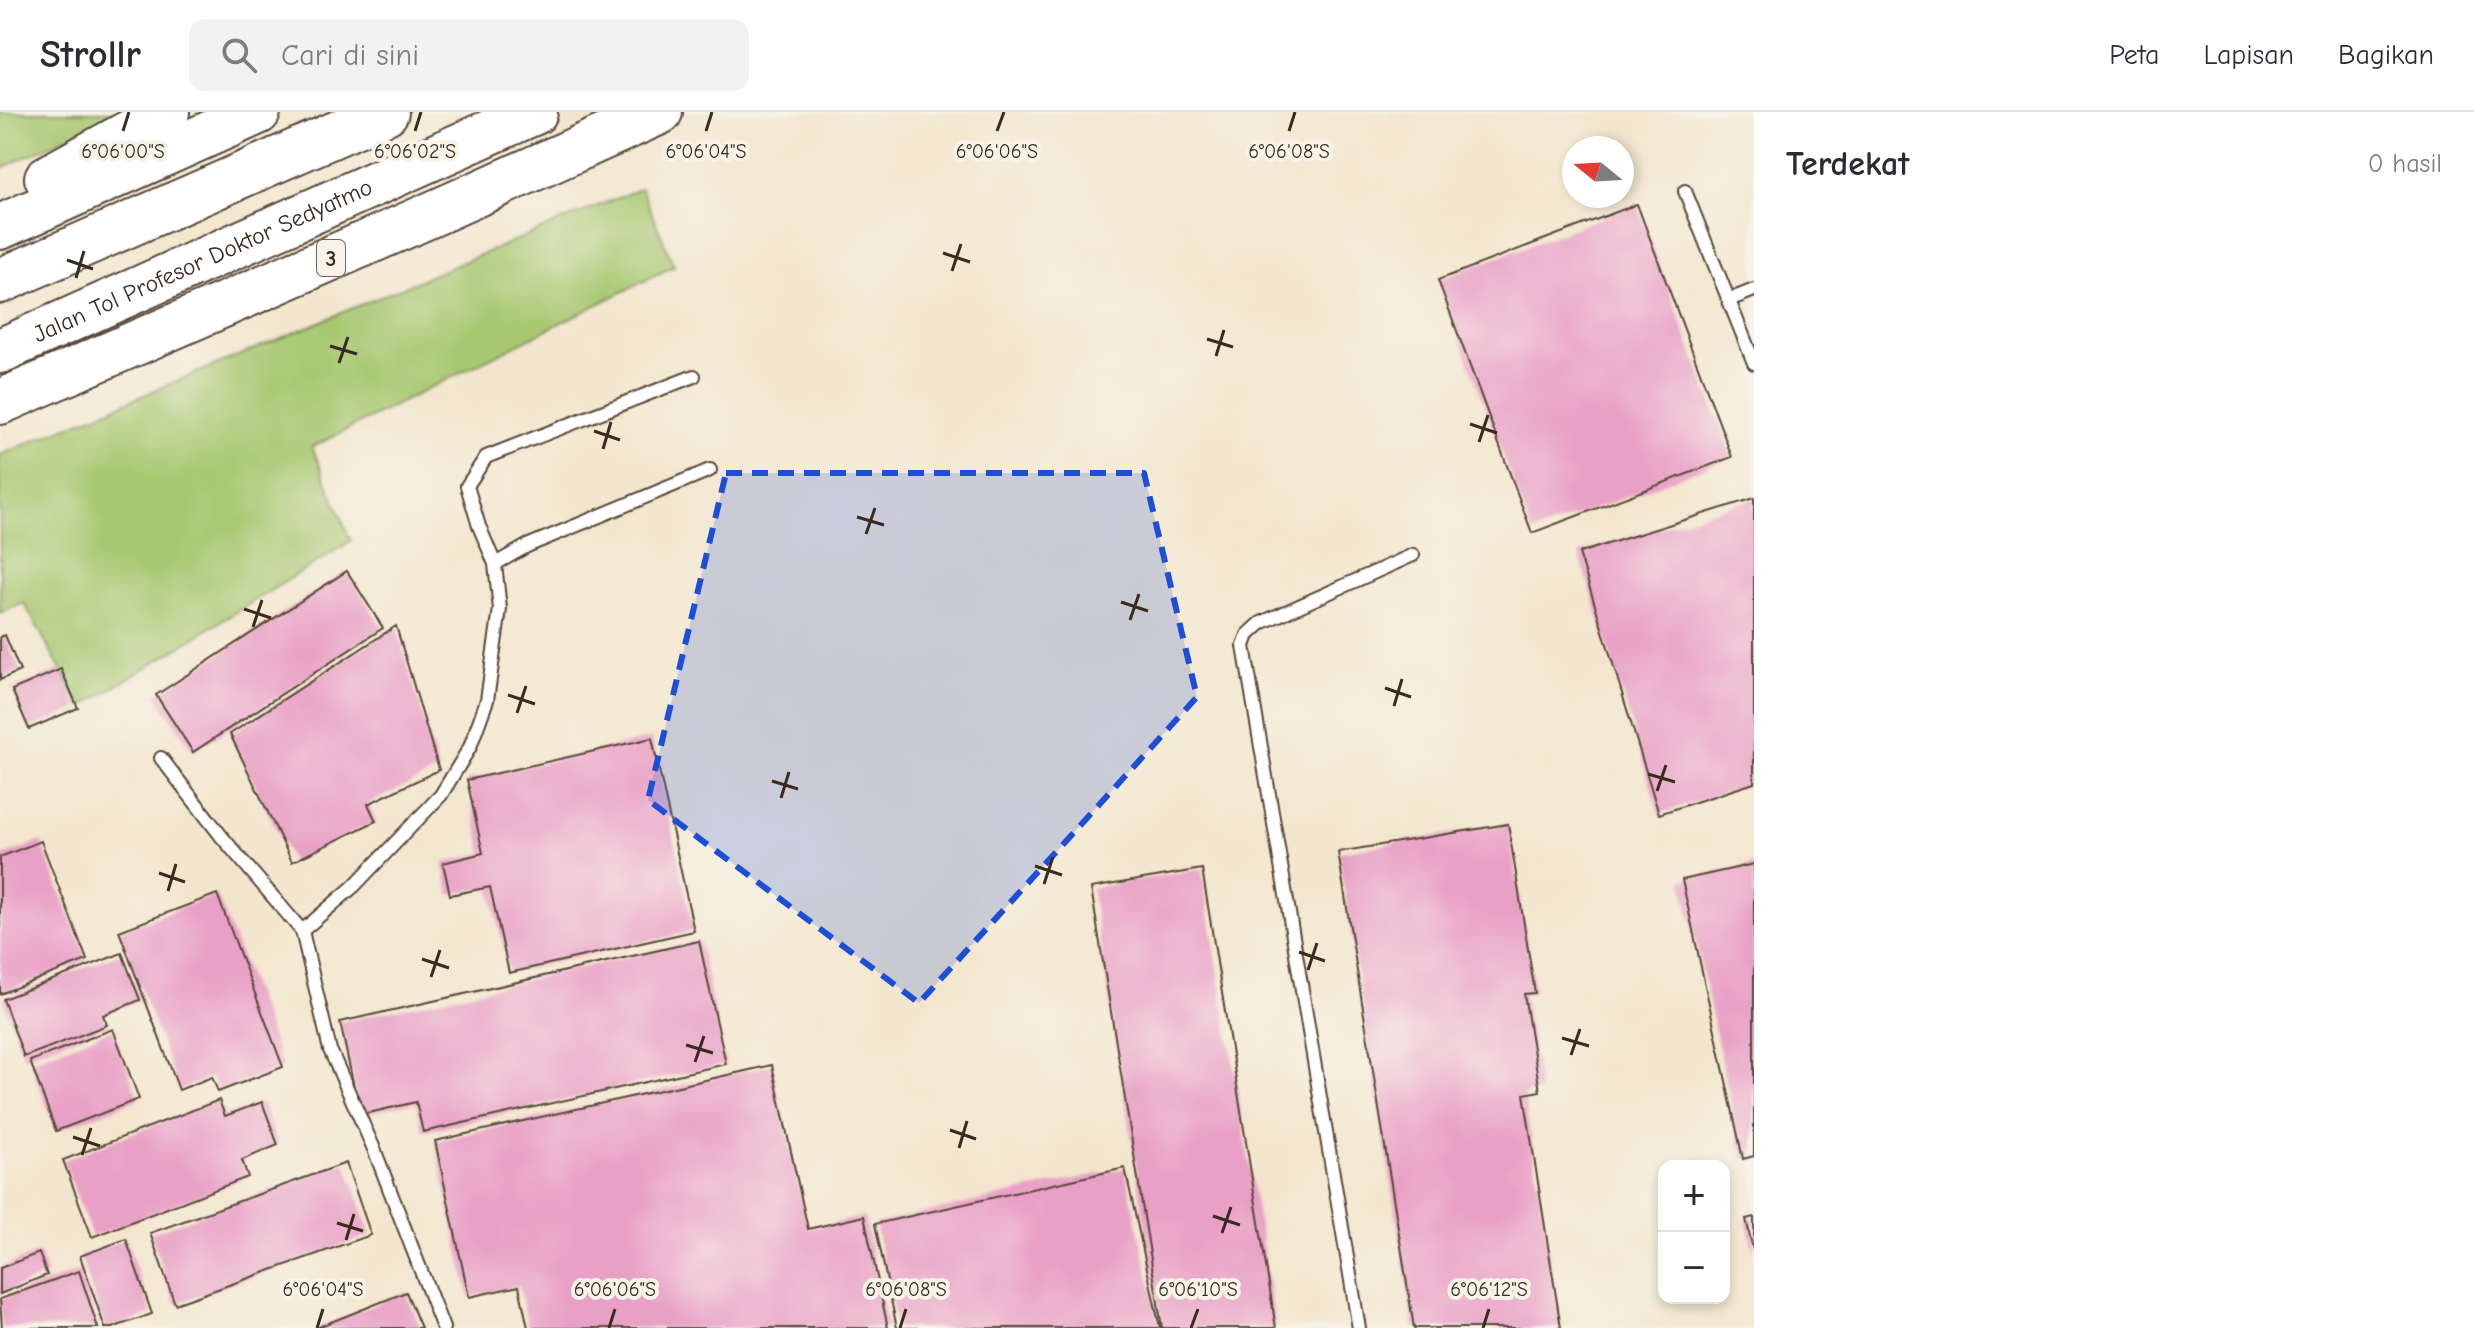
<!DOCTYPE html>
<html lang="id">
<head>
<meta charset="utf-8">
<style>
	:root { --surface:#fff; --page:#f2f2f3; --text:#2b2b33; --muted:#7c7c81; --line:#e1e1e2 }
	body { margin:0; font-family:"Comic Neue",sans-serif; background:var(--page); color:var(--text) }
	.controls { position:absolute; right:24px; bottom:24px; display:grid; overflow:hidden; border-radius:16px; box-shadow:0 4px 12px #0003 }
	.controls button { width:72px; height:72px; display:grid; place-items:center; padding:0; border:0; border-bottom:2px solid var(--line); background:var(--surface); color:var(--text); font:40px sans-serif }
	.compass { position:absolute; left:1562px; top:24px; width:72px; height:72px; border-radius:50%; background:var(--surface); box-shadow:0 4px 12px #0003; rotate:288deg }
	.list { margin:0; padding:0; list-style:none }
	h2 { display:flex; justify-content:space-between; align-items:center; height:104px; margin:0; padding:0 32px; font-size:34px }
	h2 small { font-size:26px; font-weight:400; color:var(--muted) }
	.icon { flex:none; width:44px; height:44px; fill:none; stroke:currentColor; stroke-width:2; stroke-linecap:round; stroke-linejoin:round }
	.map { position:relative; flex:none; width:1754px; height:1216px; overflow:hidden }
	header { display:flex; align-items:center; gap:48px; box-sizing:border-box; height:112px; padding:0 40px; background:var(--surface); border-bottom:2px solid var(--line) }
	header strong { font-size:38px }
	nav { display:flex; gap:44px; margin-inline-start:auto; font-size:28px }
	.search { width:560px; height:72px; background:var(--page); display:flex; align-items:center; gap:20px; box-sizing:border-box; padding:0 28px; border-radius:16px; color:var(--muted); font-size:30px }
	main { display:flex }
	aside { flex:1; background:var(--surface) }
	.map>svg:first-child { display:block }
</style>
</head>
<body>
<header>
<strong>Strollr</strong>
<div class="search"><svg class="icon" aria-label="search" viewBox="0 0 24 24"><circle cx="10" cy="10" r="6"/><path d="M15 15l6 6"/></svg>Cari di sini</div>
<nav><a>Peta</a><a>Lapisan</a><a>Bagikan</a></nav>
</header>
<main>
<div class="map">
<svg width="1754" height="1216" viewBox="0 0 1754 1216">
	<rect width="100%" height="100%" fill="#f7f3e8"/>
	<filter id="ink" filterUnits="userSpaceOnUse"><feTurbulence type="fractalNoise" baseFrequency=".0125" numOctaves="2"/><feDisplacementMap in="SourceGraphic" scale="16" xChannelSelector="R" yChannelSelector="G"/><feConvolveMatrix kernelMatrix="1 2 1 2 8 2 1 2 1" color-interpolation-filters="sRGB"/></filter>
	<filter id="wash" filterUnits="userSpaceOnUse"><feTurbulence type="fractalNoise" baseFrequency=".006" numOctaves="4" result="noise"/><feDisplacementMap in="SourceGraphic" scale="32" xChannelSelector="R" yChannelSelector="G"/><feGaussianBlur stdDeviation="1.8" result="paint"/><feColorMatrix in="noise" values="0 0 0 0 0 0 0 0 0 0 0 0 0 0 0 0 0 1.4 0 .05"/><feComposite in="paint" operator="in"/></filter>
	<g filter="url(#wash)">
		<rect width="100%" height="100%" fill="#f3e6ce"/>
		<path fill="#a7c871" stroke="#717948" stroke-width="2" d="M0,0h120l-120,57z
			M641,76l33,78 -362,181 39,94 -269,166 -58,-104 -24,10v-158z"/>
		<g id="blocks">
			<path fill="#e9a0c6" d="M1637,92l95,253 -200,76 -94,-253z
				M1754,386v285l-95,31 -80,-261z
				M347,459l36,57 -190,124 -37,-57z
				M396,514l43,144 -71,34 8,17 -84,41 -62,-128z
				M5,523l15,36 -20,9v-43z
				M61,557l17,39 -49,21 -17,-39z
				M652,626l42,193 -185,42 -19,-86 -40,8 -7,-32 40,-10 -16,-73z
				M1508,712l27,169 -11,1 16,97 -16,3 37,234h-147l-76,-476z
				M41,729l46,119 -87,34v-137z
				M1754,752v292l-11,3 -61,-279z
				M1202,757l74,459h-114l-71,-440z
				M217,782l66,173 -65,25 -6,-15 -33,13 -60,-159z
				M699,829l27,123 -303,68 -7,-30 -56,13 -20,-93z
				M122,841l18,47 -37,15 4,10 -83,32 -21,-58z
				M113,917l26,70 -83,32 -26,-70z
				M772,953l36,164 56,-13 24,112h-360l-9,-42 -50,11 -34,-156z
				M219,988l6,16 37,-14 16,43 -36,15 6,17 -156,60 -29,-77z
				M346,1051l25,72 -196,69 -25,-71z
				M1125,1056l35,160h-263l-22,-104z
				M1754,1105v33h-1l-7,-31z
				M126,1127l26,75 -40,14h-7l-25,-72z
				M39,1141l8,22 -47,19v-26z
				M79,1159l19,57h-96l-2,-29z
				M406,1180l15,36h-105z"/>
		</g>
	</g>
	<g filter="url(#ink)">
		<use href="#blocks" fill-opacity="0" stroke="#574638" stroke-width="2"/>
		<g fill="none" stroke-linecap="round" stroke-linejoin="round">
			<g stroke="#574638" stroke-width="16">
				<path id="lane" d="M1685,79l69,172
					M1729,188l25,-10
					M495,452l-16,-38 -12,-40 19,-29 208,-81
					M161,646l61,79 80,94
					M443,1216l-69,-179 -44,-99 -28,-119 52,-45 87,-91 29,-48 17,-47 13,-91 -5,-45 32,-18 183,-76
					M1359,1216l-115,-682 4,-11 13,-12 152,-68"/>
			</g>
			<g stroke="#574638" stroke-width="48">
				<g id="highway">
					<path d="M47,66l120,-66"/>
					<path d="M0,115l258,-115"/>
					<path d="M0,169l386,-169"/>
					<path id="s1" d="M0,239l535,-239"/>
					<path d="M0,290l412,-179 248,-111"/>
				</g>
			</g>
			<use href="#lane" stroke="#fff" stroke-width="12"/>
			<use href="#highway" stroke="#fff" stroke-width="44"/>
		</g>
	</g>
	<path fill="#1d4ed8" fill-opacity="0.2" stroke="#1d4ed8" stroke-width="6" stroke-dasharray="16 10" stroke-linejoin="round" d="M726,361h418l53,224 -278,306 -271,-203z"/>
	<path fill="none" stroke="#3b2a1e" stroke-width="3" d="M123,19l6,-19M415,19l6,-19M706,19l6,-19M997,19l7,-19M1289,19l6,-19M943,141l27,9M67,148l26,9M952,159l9,-27M76,166l8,-27M1207,227l26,8M330,234l27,8M1216,244l8,-26M339,251l9,-26M1470,312l27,9M594,319l26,9M1479,330l9,-27M603,337l8,-27M857,405l27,8M866,422l9,-26M1121,490l27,9M244,497l27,9M1130,508l9,-26M253,515l9,-27M1385,576l26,9M508,583l27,9M1394,594l8,-27M517,601l9,-27M1648,662l27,8M772,669l26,8M1657,679l9,-26M781,686l8,-26M1035,754l27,9M159,761l26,9M1044,772l9,-27M168,779l8,-27M1299,840l26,9M422,847l27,9M1308,858l9,-27M431,865l9,-27M1562,926l27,8M686,933l27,8M1571,943l9,-26M695,950l9,-26M950,1018l26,9M73,1025l27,9M959,1036l8,-27M82,1043l9,-27M1213,1104l27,9M337,1111l26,8M1222,1121l9,-26M346,1128l8,-26M317,1216l6,-19M609,1216l6,-19M900,1216l6,-19M1191,1216l7,-19M1483,1216l6,-19"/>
	<g text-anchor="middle" stroke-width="8" stroke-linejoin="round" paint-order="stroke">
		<rect fill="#f7f3e8" stroke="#73665b" stroke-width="2" x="317" y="128" width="28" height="36" rx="6"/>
		<g font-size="22" font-weight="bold" fill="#3b2a1e">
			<text x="331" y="154">3</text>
		</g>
		<g font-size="24" fill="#3b2a1e" stroke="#f7f3e8">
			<text dy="8" stroke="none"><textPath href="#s1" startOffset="222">Jalan Tol Profesor Doktor Sedyatmo</textPath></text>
		</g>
	</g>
	<g font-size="20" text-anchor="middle" fill="#3b2a1e" stroke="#f7f3e8" stroke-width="8" stroke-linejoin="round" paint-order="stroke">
		<text x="123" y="46">6°06'00"S</text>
		<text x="415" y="46">6°06'02"S</text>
		<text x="706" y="46">6°06'04"S</text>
		<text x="997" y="46">6°06'06"S</text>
		<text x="1289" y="46">6°06'08"S</text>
		<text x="323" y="1184">6°06'04"S</text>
		<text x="615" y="1184">6°06'06"S</text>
		<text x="906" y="1184">6°06'08"S</text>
		<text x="1198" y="1184">6°06'10"S</text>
		<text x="1489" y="1184">6°06'12"S</text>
	</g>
</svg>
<div class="controls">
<button>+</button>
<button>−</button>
</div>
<svg class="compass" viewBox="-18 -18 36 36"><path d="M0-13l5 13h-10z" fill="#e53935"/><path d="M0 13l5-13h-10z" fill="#7c7c81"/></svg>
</div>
<aside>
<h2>Terdekat<small>0 hasil</small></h2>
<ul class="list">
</ul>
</aside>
</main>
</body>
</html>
